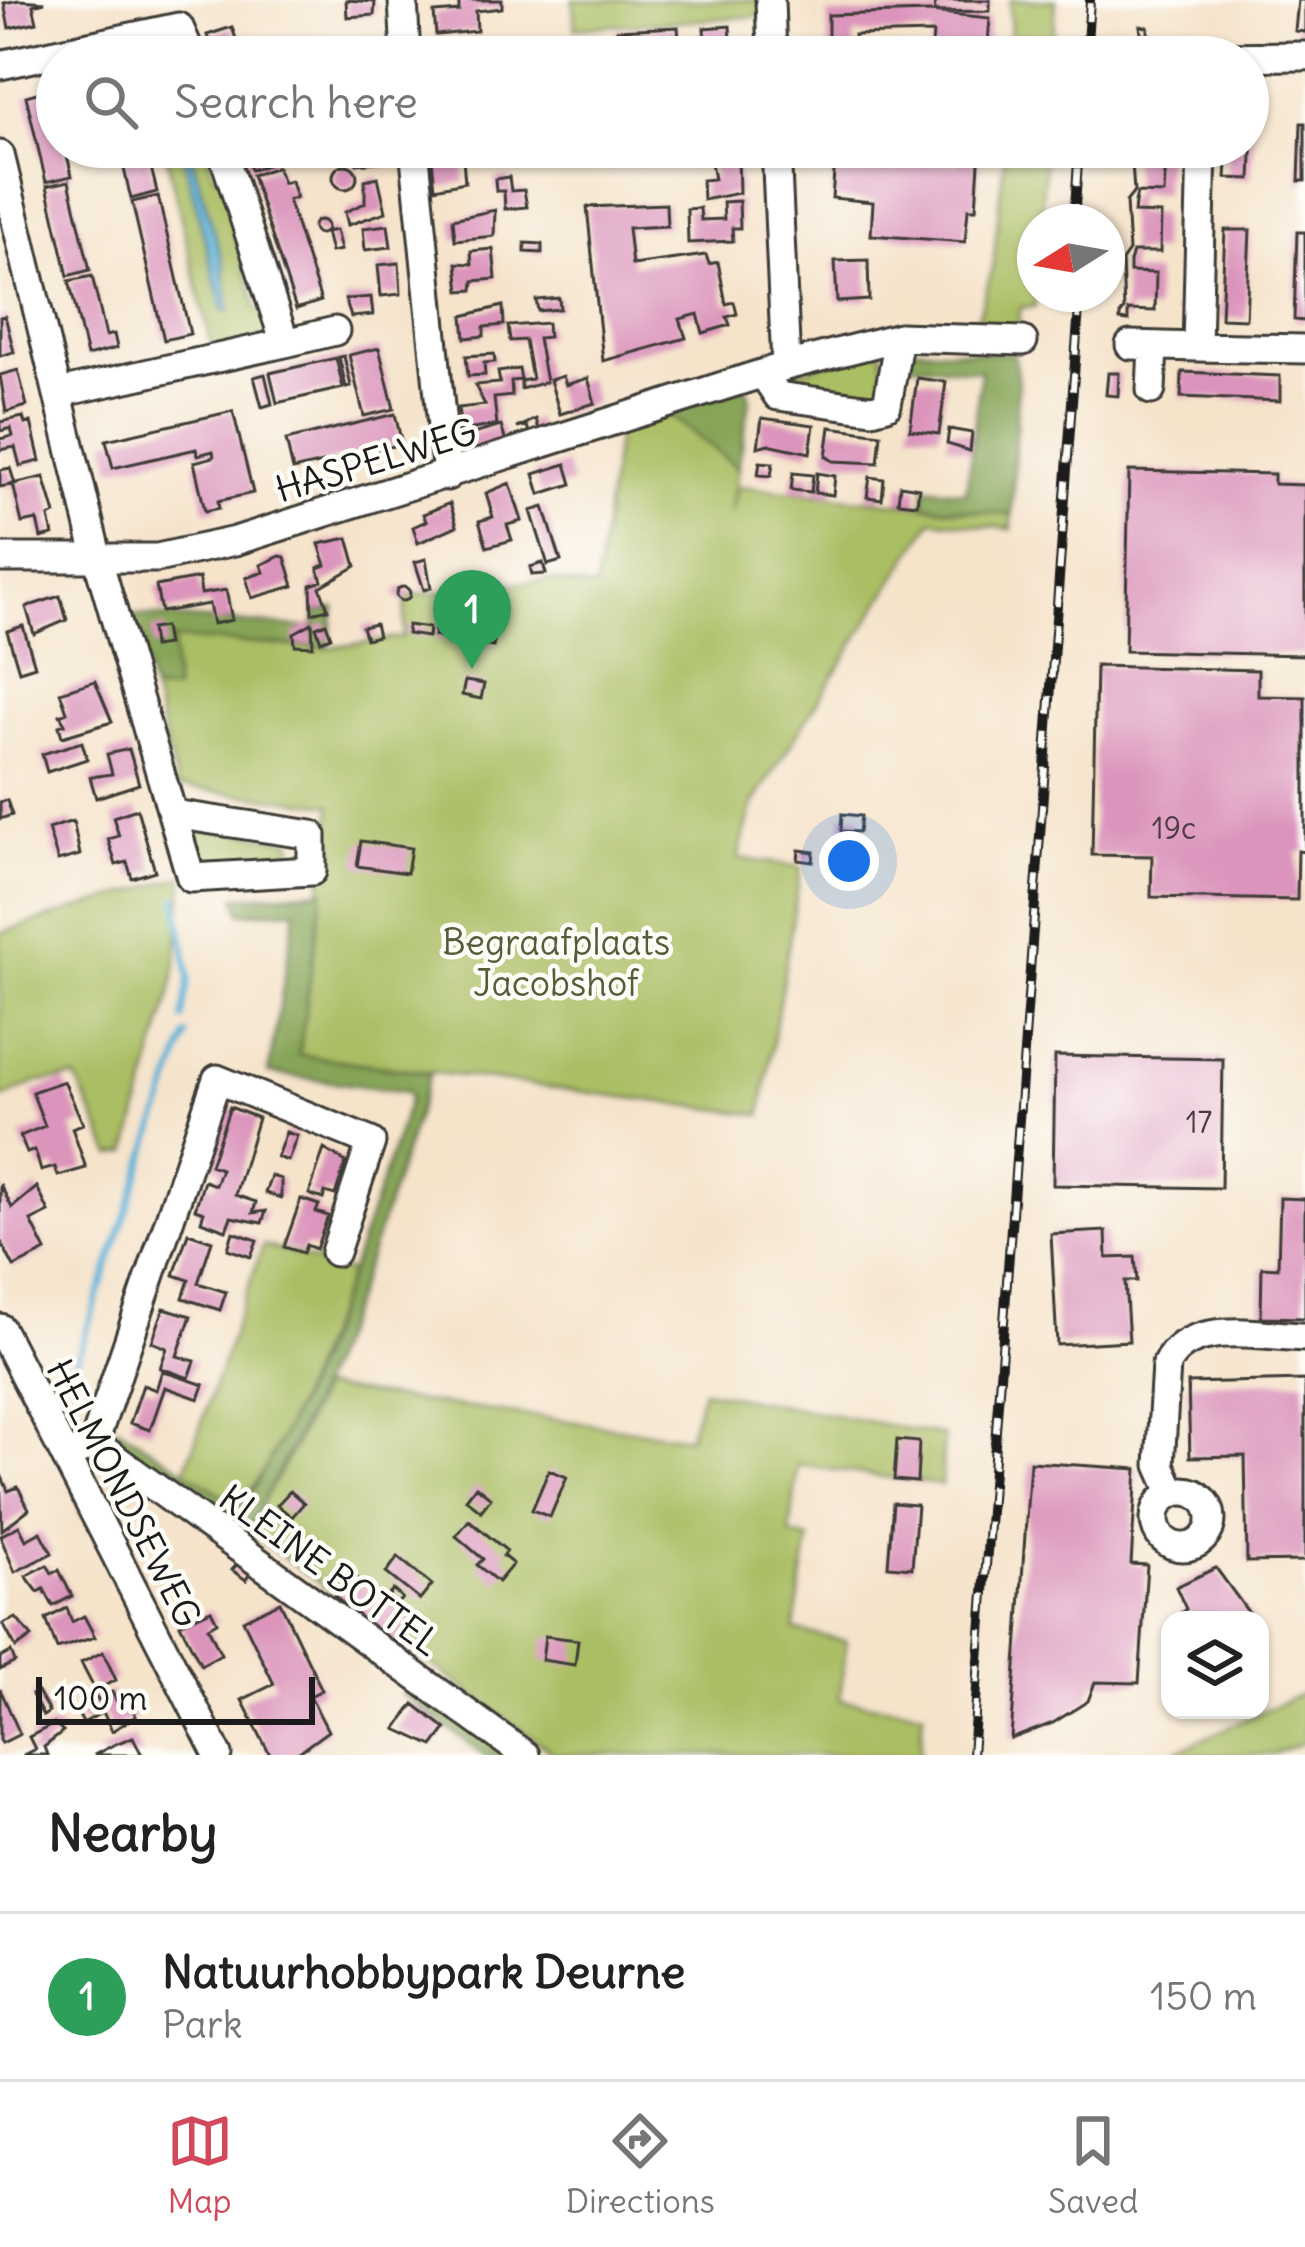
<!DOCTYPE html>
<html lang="en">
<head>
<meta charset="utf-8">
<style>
	:root { --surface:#fff; --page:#f6f6f6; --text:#222; --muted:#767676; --line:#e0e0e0; --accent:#d1495b }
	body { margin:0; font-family:Delius,sans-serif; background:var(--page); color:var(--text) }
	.controls { position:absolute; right:36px; bottom:36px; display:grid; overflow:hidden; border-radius:24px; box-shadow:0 3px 9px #0004 }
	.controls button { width:108px; height:108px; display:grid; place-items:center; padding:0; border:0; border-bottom:3px solid var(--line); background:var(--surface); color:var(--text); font:60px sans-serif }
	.compass { position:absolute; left:1017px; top:204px; width:108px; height:108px; border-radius:50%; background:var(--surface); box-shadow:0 3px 9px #0004; rotate:259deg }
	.scale { position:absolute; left:36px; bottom:30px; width:279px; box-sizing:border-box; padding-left:12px; border:6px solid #1c1c1c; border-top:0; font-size:33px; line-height:42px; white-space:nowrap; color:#1c1c1c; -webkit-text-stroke:9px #fdfcf7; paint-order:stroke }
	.you { position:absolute; left:849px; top:861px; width:42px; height:42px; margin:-30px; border:9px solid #fff; border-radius:50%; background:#1a73e8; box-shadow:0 0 0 18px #1a73e833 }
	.badge { display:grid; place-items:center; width:78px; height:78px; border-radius:50%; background:var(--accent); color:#fff; font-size:39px; font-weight:700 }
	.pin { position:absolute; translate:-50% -99px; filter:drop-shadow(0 3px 6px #0008) }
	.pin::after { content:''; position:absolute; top:63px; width:42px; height:36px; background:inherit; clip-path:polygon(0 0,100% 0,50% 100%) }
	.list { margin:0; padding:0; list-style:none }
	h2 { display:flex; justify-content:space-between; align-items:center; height:156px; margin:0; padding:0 48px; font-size:51px }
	h2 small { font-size:39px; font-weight:400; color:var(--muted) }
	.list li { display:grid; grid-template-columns:78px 1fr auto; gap:36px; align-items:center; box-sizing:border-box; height:168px; padding:0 48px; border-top:3px solid var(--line) }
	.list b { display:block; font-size:45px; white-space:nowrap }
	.list p { margin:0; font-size:39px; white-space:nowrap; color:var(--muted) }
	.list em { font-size:39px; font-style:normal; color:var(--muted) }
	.icon { flex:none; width:66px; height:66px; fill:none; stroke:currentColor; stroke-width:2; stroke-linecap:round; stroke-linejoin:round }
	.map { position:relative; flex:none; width:1305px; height:1755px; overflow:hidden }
	.search { position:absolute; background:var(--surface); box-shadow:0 3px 9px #0004; left:36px; right:36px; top:36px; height:132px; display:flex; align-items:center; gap:30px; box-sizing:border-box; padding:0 42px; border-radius:66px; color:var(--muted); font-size:45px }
	.sheet { height:324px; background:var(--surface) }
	nav { display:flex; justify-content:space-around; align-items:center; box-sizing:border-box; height:168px; border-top:3px solid var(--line); background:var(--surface); font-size:33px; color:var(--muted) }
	nav a { display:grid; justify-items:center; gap:6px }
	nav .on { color:var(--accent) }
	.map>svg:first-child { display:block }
</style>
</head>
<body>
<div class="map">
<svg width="1305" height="1755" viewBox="0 0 1305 1755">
	<rect width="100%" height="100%" fill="#fdfcf7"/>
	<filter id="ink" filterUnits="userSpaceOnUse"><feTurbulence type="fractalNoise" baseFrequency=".00833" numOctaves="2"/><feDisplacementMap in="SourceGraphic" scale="24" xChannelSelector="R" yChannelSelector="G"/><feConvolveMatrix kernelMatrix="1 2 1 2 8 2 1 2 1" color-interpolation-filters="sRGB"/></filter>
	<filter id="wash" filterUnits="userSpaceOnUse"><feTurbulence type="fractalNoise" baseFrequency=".004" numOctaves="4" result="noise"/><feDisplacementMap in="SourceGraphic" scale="48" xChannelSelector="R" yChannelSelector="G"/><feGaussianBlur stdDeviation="2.7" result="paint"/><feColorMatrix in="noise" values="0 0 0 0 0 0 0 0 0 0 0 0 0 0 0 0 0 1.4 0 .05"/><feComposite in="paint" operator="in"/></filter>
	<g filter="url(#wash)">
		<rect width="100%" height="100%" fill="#f5e3ca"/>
		<path fill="#aabe63" stroke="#636d40" stroke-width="3" d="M573,0h188l1,16 -187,12z
			M1010,0h46l-4,57h-41z
			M164,147h42l8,28 8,2 14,63 9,3 4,14 -5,8 13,44 13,16 -3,12 -54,14z
			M1005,147h41l-5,75h-6v85h-14l-4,23 -42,-4 18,-58z
			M882,348l4,41 -17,11 -84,-10 -10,-13z
			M666,412l72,56 -8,46 8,-28 274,29v14l-80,-9 -179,284 -15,54 63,9 -40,248 -462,-60 33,-250 -155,-18 -42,-165 193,26 75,-11 3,-41 142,-16 47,9 23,-162z
			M224,830l68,11 1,18 -89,7c-13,-10 -17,-19 -12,-35z
			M184,876l-9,101 -47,175 -16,3 -36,-77 -38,4 -38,17v-166z
			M263,1245l88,27 -77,184 -35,50 -54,-35z
			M321,1388l367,49 15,-47 241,46 -3,49 -143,-20 -8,69 19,5 -15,91 52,11 -6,59 83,11 -3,44h-364l-310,-225 47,-81z
			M1305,1692v50l-34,13h-103z"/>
		<path fill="#87a559" stroke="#52603a" stroke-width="3" d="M907,347l107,7 4,29 -6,132 -88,-10 1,-18 41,5 15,-121 -77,-8z
			M746,386l4,13 -12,69 -72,-56z
			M335,608l-7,40 -155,-9 1,52h-22l-19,-76 181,13 3,-16z
			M323,890l-24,165 131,18c-51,159 -99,313 -184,457l-131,-86 3,-17 121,79 7,-4c74,-125 117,-267 164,-404l-3,-6 -139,-19 28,-163 -55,3 -5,-16z
			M413,1672l114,83h-42l-84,-61z"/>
		<path fill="#5ab0d6" stroke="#3b6679" stroke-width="3" d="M181,147h8l34,115 6,49 -6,-1z"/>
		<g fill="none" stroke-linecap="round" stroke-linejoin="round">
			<path stroke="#5ab0d6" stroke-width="6" d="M177,898l12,80 -6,41
				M70,1379l117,-344"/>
		</g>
		<g id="blocks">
			<path fill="#db94bc" d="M19,0l26,2 -12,3 4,17 -28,6 -5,-25z
				M346,0l29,2 -1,13 -27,2z
				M459,0h43v8l-26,3 1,20 -41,4 -2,-22 25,-2z
				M934,0h56v11l-55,1z
				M1298,0h7v32l-10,-1z
				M930,12l60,6 -3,39h-56l2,-24 -79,2 1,22h-27v-42z
				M730,26l2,31h-26l-2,-29z
				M1140,26l8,1v10l27,1 -1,19h-30z
				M232,27l10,30h-28l-7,-22z
				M678,27l2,25 -62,4 -1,-26z
				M479,40l2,16 -43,1 17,-6 -1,-9z
				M1248,82l7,1 -4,96 -25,-1 2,-31h20z
				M51,89l6,58h8l7,29 -26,6 -20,-86z
				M1301,123h4v58h-6z
				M119,147h27l11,45 -26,7z
				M243,147h28l5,15 -25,8z
				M355,147h35l1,14 -34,3z
				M628,147h59l1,11 -58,5z
				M709,147h26v6l-26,2z
				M836,147l26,2 -1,8 34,3v-13h30l-1,15 33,2 1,-17h22l-4,62h-8l-3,33 -94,-7 2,-33 -41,-4z
				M1131,147h8v8l27,1 -2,38 -27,-1 -2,10 -1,10 27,1 -1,38h-27l-3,10v10l26,1 -1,38 -27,-1v11l-8,-1v-5l4,-5 -2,-49 7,-10 -3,-49 8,-10z
				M462,148l3,34 -30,6 -4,-39z
				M710,157h28l1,36 -36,7 -1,-20 12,-1z
				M333 177a12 12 0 1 1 24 0a12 12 0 1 1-24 0Z
				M277,167l6,16 8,-2 5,17 -8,2 33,101 -25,8 -44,-134z
				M378,177l8,35 -38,13 -3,-13 20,-9v-23z
				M509,177l2,14 13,-1 3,17 -22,2 -1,-18h-8l-1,-12z
				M69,181l21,89 -22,6 -21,-90z
				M158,196l32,138 -26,6 -32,-138z
				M739,201l1,27h-8l1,13 -45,2 -1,-34 13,-1 1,12 23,-1 -1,-17z
				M666,204l1,22 -39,2 4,37 74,-10 3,9 9,-2 8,42 8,-2 3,12 -10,3 3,8 -27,8 -5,-19 -18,5 6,19 -83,23 -16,-154z
				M495,210l-1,26 -39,4 -2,-21z
				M313 227a7 7 0 1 1 14 0a7 7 0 1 1-14 0Z
				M388,225l3,22 -26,3 -2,-22z
				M336,230l5,20 -10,2 -5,-20z
				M1225,230h25l-4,89 -25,-1z
				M1297,232h8v89l-11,-1z
				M525,243l17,1v9l-17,-1z
				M493,249l3,30 -22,2 -1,9 -13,1 -3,-28 15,1 -1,-13z
				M868,260l1,40 -32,2 -2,-41z
				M399,263l2,31 -20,2 -3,-31z
				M92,276l14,60 8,-2 3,14 -30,8 -18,-75z
				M371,297l2,18 -22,2 -6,-18z
				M559,298l1,11 -22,2 -2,-11z
				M503,306l1,19 -20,2v9l-19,2 -2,-22z
				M5,316l9,36 -14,4v-39z
				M547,323l1,14 -10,1 8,44 -25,7v-8l11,-2 -7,-39 -15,1 -2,-15z
				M379,348l15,61 -30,7 -15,-61z
				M494,354l1,8 -11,1 1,12 -17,1 -2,-20z
				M344,356l7,30 -5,1 -7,-30z
				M336,358l7,30 -66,15 -7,-30z
				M519,369l2,11 -10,1 1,15 -18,2 3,27 -36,6 -3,-23 27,-3 -10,-20 25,-2 -2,-11z
				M18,370l9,36 -21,6 -6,-37z
				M1182,372l98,4v25l-99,-4z
				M1108,373h11l-1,23 -12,-1z
				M265,374l7,30 -10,3 -8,-30z
				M563,376l3,9 22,-7 7,25 -35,11 -10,-34z
				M917,378l29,4 -7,52 -29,-4z
				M233,411l20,82 -35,8 1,7 -14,3 -11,-49 20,-5 -1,-6 -15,4 -2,-6 -83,19 -7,-28z
				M395,414l7,30 -109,26 -7,-30z
				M23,417l2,7 6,-2 9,39 -20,5 -5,-19 -15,3v-11l13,-3 -2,-8 -11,3v-9z
				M762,418l52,7 -4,28 -42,-9 -10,3z
				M536,419l4,14 -10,3 -3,-10 -10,2z
				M501,426l5,16 -35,10 -5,-16z
				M830,427l51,7 -3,29 -45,-2 -7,-5z
				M949,429l23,4 -2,18 -23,-7z
				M760,462l13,1 -2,13 -13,-1z
				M566,464l6,20 -32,10 -6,-20z
				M10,468l5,16 -15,3v-17z
				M1129,471l145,3v10l31,1v170l-180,-4z
				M793,473l20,2 -2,17 -20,-2z
				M817,473l18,3 -2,19 -18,-2z
				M44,477l11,37 -6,3 4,18 -12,3 -4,-18 -15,3 -9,-39z
				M870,477l14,2 -2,20 -15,-2z
				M510,483l12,38 -15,4 5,15 -25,7 -8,-26 14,-4 -7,-24z
				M900,485l19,3 -2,16 -19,-2z
				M450,503l7,23 -39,17 -5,-16 13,-6 -3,-7z
				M544,507l17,54 -13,4 -17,-54z
				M348,538l8,28 -36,21 8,22 -16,4 -1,-28 11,-4 -4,-13 8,-3 -7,-21z
				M280,556l5,1 9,29 -42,12 -6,-20 18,-6 -3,-7z
				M426,559l5,29 -7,2 -9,-28z
				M543,563l3,11 -14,1 -2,-8z
				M199,578l2,16 25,-4 6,30 -19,4 -4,-20 -48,8 -5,-26z
				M396 594a7 7 0 1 1 14 0a7 7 0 1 1-14 0Z
				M60,596l7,24 -33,14 -8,-27z
				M437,620l60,9 -4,18 -59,-11z
				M312,623l1,23 -18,-1 -1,-12z
				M326,623l5,14 -10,4 -5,-14z
				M375,624l3,12 -12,3 -4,-12z
				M408,625l21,3 -1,9 -21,-3z
				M23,626l12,40 -16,5 -12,-40z
				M164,627l3,18 -14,2 -2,-18z
				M1096,666l162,4v26l47,1v155l-7,-1 -1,49 -146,-3 1,-41 -60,-1z
				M95,681l17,41 -50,15 -3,-11 6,-2 -5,-9 7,-3 -7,-20z
				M465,681l19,3 -3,15 -19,-4z
				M82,742l5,17 -40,13 -5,-18z
				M129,749l10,35 -43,14 -6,-21 22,-3 -5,-20z
				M7,800l5,15 -12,4v-17z
				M137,809l18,62 -23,7 -5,-16 -11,3 -8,-26 11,-3 -6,-19z
				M842,814l19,2 -2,16 -18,-1z
				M73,821l7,34 -22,6 -10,-32z
				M361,841l50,7 -4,25 -50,-7z
				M799,850l15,2 -1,10 -15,-2z
				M1055,1056l168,3 -2,129 -168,-3z
				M64,1081l19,43 -11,4 14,40 -28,8 -3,-9 -14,4 -6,-21 -8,3 -7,-17 25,-10 -13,-34z
				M230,1107l28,11 -23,77 21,7 -3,11 13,-2 -4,12 -31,-6 -5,13 -25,-9 3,-9 -9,-3 9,-28 11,4 6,-16 -11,-4z
				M286,1132l11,4 -9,25 -11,-4z
				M324,1149l22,13 -11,33 -10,-3 -2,7 -14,-5z
				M271,1176l10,3v19l-16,-5z
				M0,1184l12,24 25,-21 12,25 -18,9 15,30 -32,16 -14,-27z
				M1280,1198l25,1v119l-44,-1 1,-50 16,1z
				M301,1199l18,6 -3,7 12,4 -12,33 -10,-4 -3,8 -19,-6z
				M1106,1231l1,27 28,-1 2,24h-12l4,60 -72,4 -6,-111z
				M233,1232l24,8 -6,17 -23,-8z
				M188,1233l24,8 -14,42 28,9 -6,18 -37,-12 6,-18 -15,-5z
				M164,1308l27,8 -14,40 18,5 -6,17 -29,-10 7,-20 -15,-6z
				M162,1371l42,14 -5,14 -34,-12 -15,43 -20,-7 13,-38 13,5z
				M1305,1380v181l-58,1 -2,-106 -55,1 -2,-74z
				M897,1440l22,2 -2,40 -23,-2z
				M1030,1462l107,7 -6,95 16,1 -8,118 -44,-1 -7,19 -35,22 -42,16z
				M549,1470l18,7 -17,40 -18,-7z
				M0,1472l8,19 10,-4 11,22 -27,21z
				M476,1486l15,12 -10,13 -15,-12z
				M290,1491l14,12 -12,14 -15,-12z
				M893,1503l24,2 -5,63 -24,-2z
				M469,1520l38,31 -4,5 10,8 -15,18 -21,-17 6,-6 -27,-23z
				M19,1526l7,14 15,-8 11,21 -37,19 -15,-36z
				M398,1557l34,28 -12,15 -34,-27z
				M237,1564l13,9 -4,7 -14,-10z
				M47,1565l5,8 7,-3 13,26 -19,10 -9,-17 -6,3 -12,-16z
				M1216,1568l38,52h-82l14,-11 -10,-22z
				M353,1575l31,26 9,-11 9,8 -5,6 18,15 -22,26 -58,-48z
				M280,1602l42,88 -12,6 18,35 -33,24h-25l-28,-55 32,-16 -31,-64z
				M67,1608l5,14 12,-6 11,21 -38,12 -11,-30z
				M211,1610l6,12 -9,5 13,27 -20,11 -21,-41z
				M16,1618l16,19 -16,11 -13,-24z
				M545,1636l33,4 -3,25 -33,-5z
				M11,1652l4,10 -15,8v-12z
				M103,1652l13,28 -21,10 -14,-27z
				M0,1689l20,45 -18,9 -2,-3z
				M92,1690l6,10 14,-8 5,10 9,-5 10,19 -24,15 -9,-19 -20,11 -7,-13 7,-4 -4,-9z
				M38,1692l11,20 -6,4 -11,-21z
				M414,1704l32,25 -13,17 -37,-17z
				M54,1724l9,8 -19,15 3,8h-24l12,-6 -6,-12z
				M133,1737l9,18h-48l21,-11z"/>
		</g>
	</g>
	<g filter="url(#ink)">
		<use href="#blocks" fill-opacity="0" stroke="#3d3a36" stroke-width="3"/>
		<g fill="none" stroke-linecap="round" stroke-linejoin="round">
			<g stroke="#3d3a36" stroke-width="33">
				<path id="minor" d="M403,0l3,57
					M770,0l2,57
					M1204,57l101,-1
					M0,65l179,-38 13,30
					M414,147l33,329
					M776,147l10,219
					M1202,147l-5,200 108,2
					M0,155l98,405 93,318 121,-7v-36l-139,-21
					M285,343l50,-12
					M1130,345l67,2
					M764,375l14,21 94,13 15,-4 12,-68
					M1151,390l2,-44
					M59,393l226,-50 -64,-196
					M0,558h157l78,-17 551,-175 113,-29 124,4
					M0,1328l218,427
					M94,1443l123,-364 154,63 -36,110
					M66,1457l28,-14 431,312
					M1155 1519a28 28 0 1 1 56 0a28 28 0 1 1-56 0Z
					M1172,1492l-12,-27 6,-100c22,-47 95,-29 139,-28"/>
			</g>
			<use href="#minor" stroke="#fff" stroke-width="27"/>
			<g stroke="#1c1c1c" stroke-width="10">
				<path id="rail" d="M1086,57l4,-57
					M1074,222l5,-75
					M972,1755l108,-1461"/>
			</g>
			<use href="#rail" stroke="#fdfcf7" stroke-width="6" stroke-dasharray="18" stroke-linecap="butt"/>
		</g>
	</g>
	<g text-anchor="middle" stroke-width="9" stroke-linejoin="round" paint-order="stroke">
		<g font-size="30" fill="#4c3a44">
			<text x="1174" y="839">19c</text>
			<text x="1199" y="1133">17</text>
		</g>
		<g font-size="36" fill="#1c1c1c" stroke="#fdfcf7">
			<text transform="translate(376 460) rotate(-17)" y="13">HASPELWEG</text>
			<text transform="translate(124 1493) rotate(63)" y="13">HELMONDSEWEG</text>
			<text transform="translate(330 1570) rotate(36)" y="13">KLEINE BOTTEL</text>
		</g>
		<g font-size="36" fill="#555d38" stroke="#fdfcf7">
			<text x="556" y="955">Begraafplaats<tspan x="556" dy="41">Jacobshof</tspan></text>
		</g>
	</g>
</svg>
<div class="controls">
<button><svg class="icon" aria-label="layers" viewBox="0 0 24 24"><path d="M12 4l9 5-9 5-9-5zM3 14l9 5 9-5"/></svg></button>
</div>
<svg class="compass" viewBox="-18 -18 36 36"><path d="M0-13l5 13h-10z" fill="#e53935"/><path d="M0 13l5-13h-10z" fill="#767676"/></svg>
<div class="scale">100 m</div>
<div class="you"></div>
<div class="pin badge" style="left:472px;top:669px;background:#2e9e5b">1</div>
<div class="search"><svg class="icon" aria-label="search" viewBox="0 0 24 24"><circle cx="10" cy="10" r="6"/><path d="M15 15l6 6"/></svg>Search here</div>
</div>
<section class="sheet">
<h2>Nearby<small></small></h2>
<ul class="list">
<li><span class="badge" style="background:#2e9e5b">1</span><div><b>Natuurhobbypark Deurne</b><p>Park</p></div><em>150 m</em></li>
</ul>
</section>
<nav>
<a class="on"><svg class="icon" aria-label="map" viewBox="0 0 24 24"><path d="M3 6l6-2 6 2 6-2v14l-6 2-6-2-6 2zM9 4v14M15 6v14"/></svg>Map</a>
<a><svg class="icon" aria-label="directions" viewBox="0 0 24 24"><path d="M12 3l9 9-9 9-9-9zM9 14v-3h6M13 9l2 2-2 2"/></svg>Directions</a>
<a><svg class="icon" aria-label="saved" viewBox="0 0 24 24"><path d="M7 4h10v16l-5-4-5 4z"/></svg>Saved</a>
</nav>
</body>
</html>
